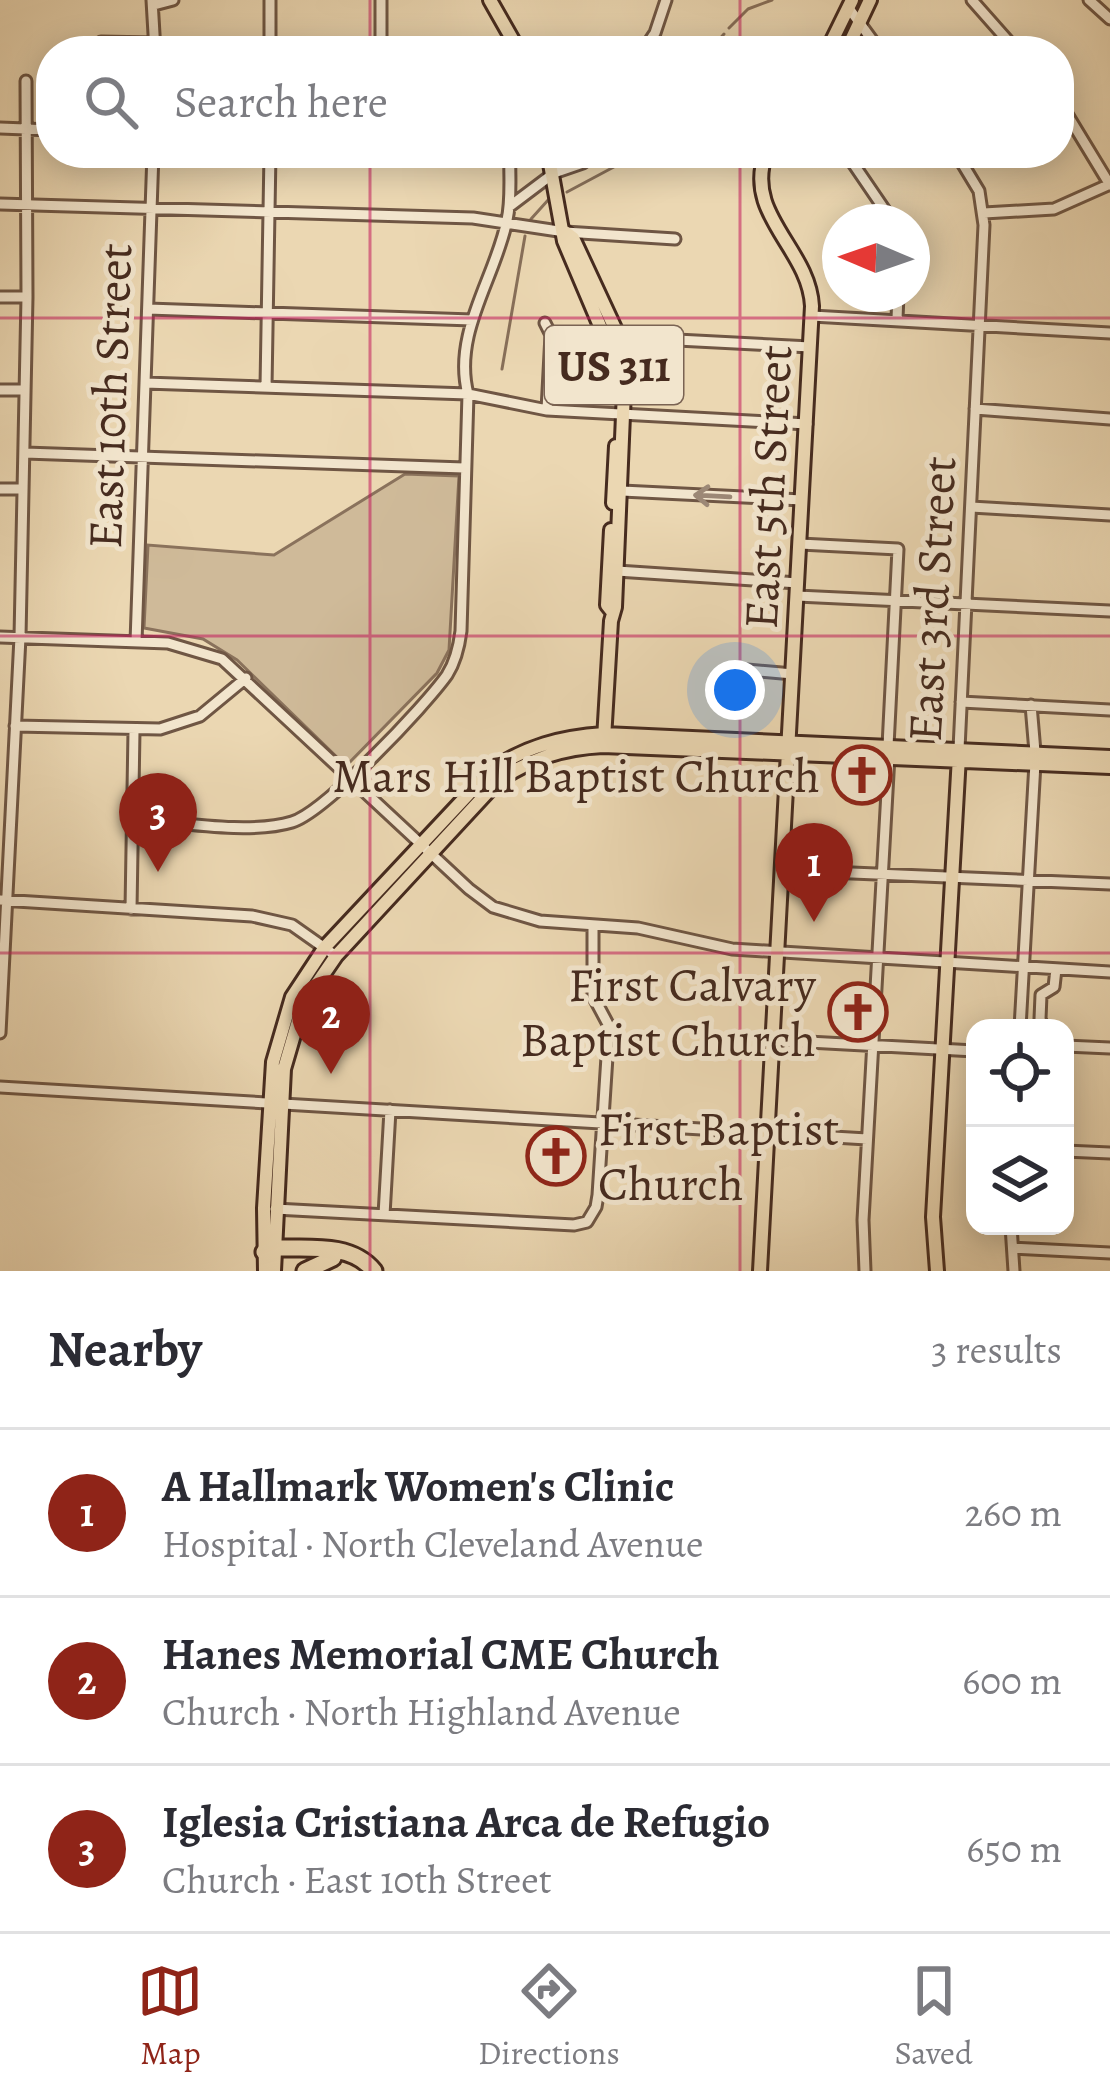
<!DOCTYPE html>
<html lang="en">
<head>
<meta charset="utf-8">
<style>
	:root { --surface:#fff; --page:#f7f7f7; --text:#2b2b33; --muted:#7c7c81; --line:#e1e1e2; --accent:#8f2418 }
	body { margin:0; font-family:Alegreya,serif; background:var(--page); color:var(--text) }
	.controls { position:absolute; right:36px; bottom:36px; display:grid; overflow:hidden; border-radius:24px; box-shadow:0 6px 30px #0003 }
	.controls button { width:108px; height:108px; display:grid; place-items:center; padding:0; border:0; border-bottom:3px solid var(--line); background:var(--surface); color:var(--text); font:60px sans-serif }
	.compass { position:absolute; left:822px; top:204px; width:108px; height:108px; border-radius:50%; background:var(--surface); box-shadow:0 6px 30px #0003; rotate:272deg }
	.you { position:absolute; left:735px; top:690px; width:42px; height:42px; margin:-30px; border:9px solid #fff; border-radius:50%; background:#1a73e8; box-shadow:0 0 0 18px #1a73e833 }
	.badge { display:grid; place-items:center; width:78px; height:78px; border-radius:50%; background:var(--accent); color:#fff; font-size:39px; font-weight:700 }
	.pin { position:absolute; translate:-50% -99px; filter:drop-shadow(0 3px 6px #0008) }
	.pin::after { content:''; position:absolute; top:63px; width:42px; height:36px; background:inherit; clip-path:polygon(0 0,100% 0,50% 100%) }
	.list { margin:0; padding:0; list-style:none }
	h2 { display:flex; justify-content:space-between; align-items:center; height:156px; margin:0; padding:0 48px; font-size:51px }
	h2 small { font-size:39px; font-weight:400; color:var(--muted) }
	.list li { display:grid; grid-template-columns:78px 1fr auto; gap:36px; align-items:center; box-sizing:border-box; height:168px; padding:0 48px; border-top:3px solid var(--line) }
	.list b { display:block; font-size:45px; white-space:nowrap }
	.list p { margin:0; font-size:39px; white-space:nowrap; color:var(--muted) }
	.list em { font-size:39px; font-style:normal; color:var(--muted) }
	.icon { flex:none; width:66px; height:66px; fill:none; stroke:currentColor; stroke-width:2; stroke-linecap:round; stroke-linejoin:round }
	.map { position:relative; flex:none; width:1110px; height:1271px; overflow:hidden }
	.search { position:absolute; background:var(--surface); box-shadow:0 6px 30px #0003; left:36px; right:36px; top:36px; height:132px; display:flex; align-items:center; gap:30px; box-sizing:border-box; padding:0 42px; border-radius:48px; color:var(--muted); font-size:45px }
	.sheet { height:660px; background:var(--surface) }
	nav { display:flex; justify-content:space-around; align-items:center; box-sizing:border-box; height:168px; border-top:3px solid var(--line); background:var(--surface); font-size:33px; color:var(--muted) }
	nav a { display:grid; justify-items:center; gap:6px }
	nav .on { color:var(--accent) }
	.map>svg:first-child { display:block }
</style>
</head>
<body>
<div class="map">
<svg width="1110" height="1271" viewBox="0 0 1110 1271">
	<rect width="100%" height="100%" fill="#ebd7b2"/>
	<filter id="stains"><feTurbulence type="fractalNoise" baseFrequency=".00167" numOctaves="4"/><feColorMatrix values="0 0 0 0 .2 0 0 0 0 .09 0 0 0 0 .02 0 0 0 .5 -.17"/></filter>
	<radialGradient id="worn" r=".72"><stop offset=".6" stop-color="#630" stop-opacity="0"/><stop offset="1" stop-color="#630" stop-opacity=".3"/></radialGradient>
	<path fill="#cfba99" stroke="#8a725c" stroke-width="3" d="M405,474l54,2 -10,174 -12,23 -91,93 -109,-106 -34,-21 -59,-11 4,-83 126,10z"/>
	<g fill="none" stroke-linecap="round" stroke-linejoin="round">
		<path stroke="#876f59" stroke-width="3" d="M729,28l19,-19 24,-9
			M709,51l15,-17
			M567,192l73,-39
			M531,219l18,-20
			M502,369l23,-133"/>
		<g stroke="#6f5644" stroke-width="15">
			<path id="minor" d="M152,0l3,51
				M381,0v51
				M972,0l45,51
				M1089,0l21,19
				M154,5l19,-5
				M848,7l32,44
				M101,42l53,1
				M270,51v-51
				M643,51l12,-18 11,-33
				M1059,101l51,84
				M0,128l51,2
				M846,153l47,69
				M956,153l23,38 5,34 -25,524
				M0,204l473,14 92,14 110,7
				M509,207l45,-34 29,-10 10,-10
				M984,213l70,-4 56,-25
				M0,297h27
				M148,309l324,11
				M812,316l298,17
				M897,319l1,-25
				M545,323l6,12 -4,75
				M619,337l191,10
				M145,383l323,11 79,16 260,14
				M266,387l4,-234
				M0,390h25
				M975,409l135,10
				M25,453l439,15
				M0,489h23
				M622,491l180,9
				M971,507l139,8
				M800,544l98,5 -10,197
				M617,571l181,12
				M797,596l313,15
				M0,637l168,6 54,16 247,230 24,18 47,14 98,7 94,21 378,23
				M136,642l17,-489
				M747,670l46,4
				M961,702l149,8
				M1031,705l4,47
				M15,726l145,3 40,-13 46,-38
				M133,819c45,3 116,16 159,3 33,-10 133,-116 155,-147 9,-14 12,-28 14,-44l7,-237c-16,-61 28,-117 39,-174 5,-22 2,-45 3,-67
				M781,870l329,14
				M0,900l252,16 40,9 44,31
				M131,909l3,-178
				M1020,1028l15,-265
				M1044,1028l-4,-9 1,-24 13,-8 2,-18
				M0,1033l20,-396 7,-340 -1,-216
				M771,1040l204,11
				M1065,1046l45,2
				M0,1087l867,52
				M1065,1151l45,2
				M275,1209l299,16 13,-3 9,-15 2,-12 11,-169 -16,-30v-71
				M384,1215l6,-105
				M1011,1226l3,45
				M1013,1248l97,5
				M865,1271l-2,-51 26,-464"/>
		</g>
		<g stroke="#462b1f" stroke-width="18">
			<path id="major" d="M490,0l29,51
				M827,51l25,-51
				M846,51l24,-51
				M548,153l16,88 47,111 7,43
				M565,232l8,6 46,99 6,30 -10,240 -4,14 -7,118
				M613,503l3,-57
				M611,610l-4,-5 4,-75
				M265,1271l-1,-63 9,-146 19,-65 33,-50 165,-176c36,-25 71,-34 114,-37l506,23
				M274,1271l10,-202 19,-65 33,-48 162,-175c34,-23 65,-33 105,-35l507,21
				M760,1271l52,-965c-3,-58 -69,-91 -46,-153
				M937,1271l-4,-54 26,-461"/>
		</g>
		<g stroke="#462b1f" stroke-width="21">
			<path id="highway" d="M264,1252l10,-4c33,1 77,-6 100,23
				M305,1271l28,-13"/>
		</g>
		<use href="#minor" stroke="#f2e5cd" stroke-width="9"/>
		<use href="#major" stroke="#ebd7b2" stroke-width="12"/>
		<use href="#highway" stroke="#ebd7b2" stroke-width="15"/>
	</g>
	<defs><path id="oneway-shaft" d="M-6 0H5M1.5-3L5.5 0L1.5 3" fill="none" stroke-width="1.6" stroke-linecap="round" stroke-linejoin="round" transform="scale(3)"/></defs>
	<use stroke="#9c8876" href="#oneway-shaft" transform="translate(712 496) rotate(-177)"/>
	<path fill="none" stroke="#c2185b" stroke-width="3" stroke-opacity="0.55" d="M370,0v51M740,0v51M370,153v1118M740,153v1118M0,318h1110M0,636h1110M0,953h1110"/>
	<defs>
		<g id="church-ring" transform="scale(3)"><circle r="9.5" fill="#f2e5cd" stroke="#8f2418" stroke-width="1.5"/><path d="M-1.2-6h2.4v3.5h3.3v2.4h-3.3V6h-2.4V-.1h-3.3v-2.4h3.3Z" fill="#8f2418"/></g>
	</defs>
	<g fill-rule="evenodd">
		<use href="#church-ring" x="862" y="775"/>
		<use href="#church-ring" x="858" y="1012"/>
		<use href="#church-ring" x="556" y="1156"/>
	</g>
	<g text-anchor="middle" stroke-width="10" stroke-linejoin="round" paint-order="stroke">
		<rect fill="#f2e5cd" stroke="#7a6353" stroke-width="3" x="545" y="326" width="138" height="78" rx="9"/>
		<g font-size="45" font-weight="bold" fill="#462b1f">
			<text x="614" y="381">US 311</text>
		</g>
		<g font-size="48" fill="#462b1f" stroke="#f2e5cd">
			<text transform="translate(109 396) rotate(-88)" y="17">East 10th Street</text>
			<text transform="translate(767 487) rotate(-87)" y="17">East 5th Street</text>
			<text transform="translate(931 599) rotate(-87)" y="17">East 3rd Street</text>
		</g>
		<g font-size="48" fill="#462b1f" stroke="#f2e5cd" text-anchor="end">
			<text x="820" y="792">Mars Hill Baptist Church</text>
			<text x="816" y="1001">First Calvary<tspan x="816" dy="55">Baptist Church</tspan></text>
			<text x="598" y="1145" text-anchor="start">First Baptist<tspan x="598" dy="55">Church</tspan></text>
		</g>
	</g>
	<rect width="100%" height="100%" filter="url(#stains)"/>
	<rect width="100%" height="100%" fill="url(#worn)"/>
</svg>
<div class="controls">
<button><svg class="icon" aria-label="locate" viewBox="0 0 24 24"><circle cx="12" cy="12" r="6"/><path d="M12 2v4M12 18v4M2 12h4M18 12h4"/></svg></button>
<button><svg class="icon" aria-label="layers" viewBox="0 0 24 24"><path d="M12 4l9 5-9 5-9-5zM3 14l9 5 9-5"/></svg></button>
</div>
<svg class="compass" viewBox="-18 -18 36 36"><path d="M0-13l5 13h-10z" fill="#e53935"/><path d="M0 13l5-13h-10z" fill="#7c7c81"/></svg>
<div class="you"></div>
<div class="pin badge" style="left:814px;top:922px">1</div>
<div class="pin badge" style="left:331px;top:1074px">2</div>
<div class="pin badge" style="left:158px;top:872px">3</div>
<div class="search"><svg class="icon" aria-label="search" viewBox="0 0 24 24"><circle cx="10" cy="10" r="6"/><path d="M15 15l6 6"/></svg>Search here</div>
</div>
<section class="sheet">
<h2>Nearby<small>3 results</small></h2>
<ul class="list">
<li><span class="badge">1</span><div><b>A Hallmark Women's Clinic</b><p>Hospital · North Cleveland Avenue</p></div><em>260 m</em></li>
<li><span class="badge">2</span><div><b>Hanes Memorial CME Church</b><p>Church · North Highland Avenue</p></div><em>600 m</em></li>
<li><span class="badge">3</span><div><b>Iglesia Cristiana Arca de Refugio</b><p>Church · East 10th Street</p></div><em>650 m</em></li>
</ul>
</section>
<nav>
<a class="on"><svg class="icon" aria-label="map" viewBox="0 0 24 24"><path d="M3 6l6-2 6 2 6-2v14l-6 2-6-2-6 2zM9 4v14M15 6v14"/></svg>Map</a>
<a><svg class="icon" aria-label="directions" viewBox="0 0 24 24"><path d="M12 3l9 9-9 9-9-9zM9 14v-3h6M13 9l2 2-2 2"/></svg>Directions</a>
<a><svg class="icon" aria-label="saved" viewBox="0 0 24 24"><path d="M7 4h10v16l-5-4-5 4z"/></svg>Saved</a>
</nav>
</body>
</html>
